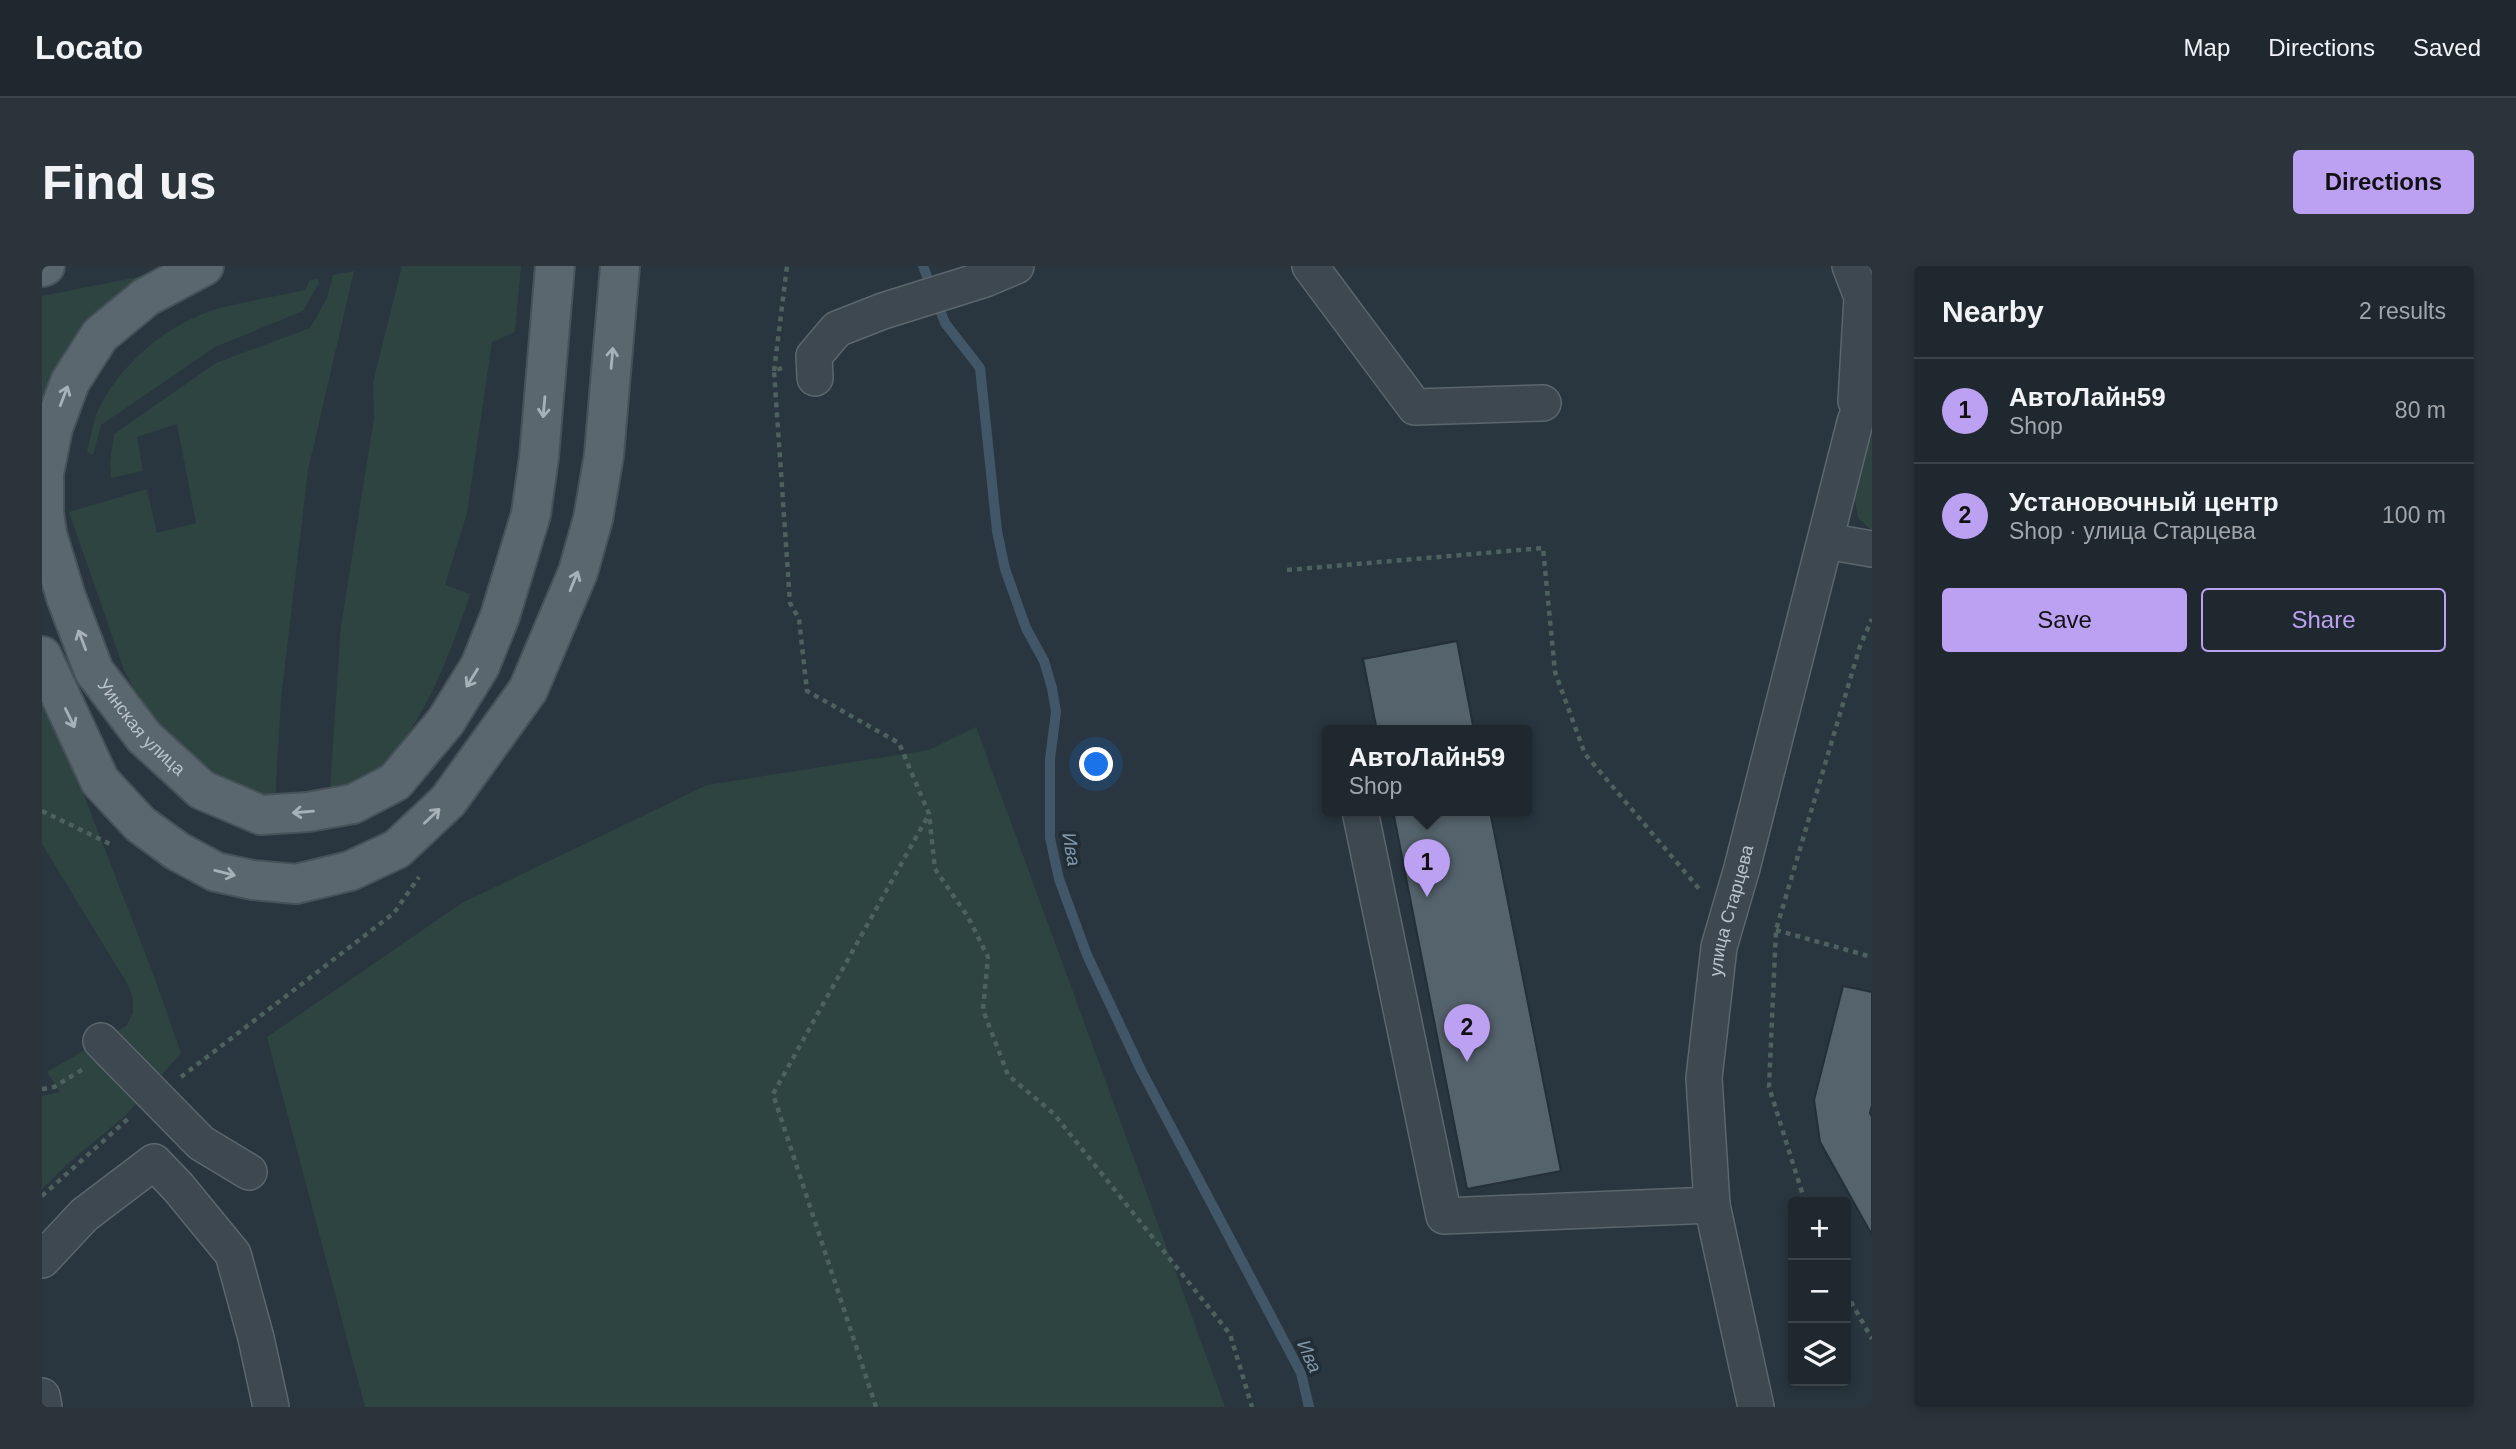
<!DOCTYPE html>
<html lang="en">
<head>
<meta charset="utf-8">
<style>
	:root { --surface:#1f282f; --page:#2c343b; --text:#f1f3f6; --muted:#a1a6aa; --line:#3c444b; --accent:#bca0f2 }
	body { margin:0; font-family:Helvetica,sans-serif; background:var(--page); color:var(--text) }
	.controls { position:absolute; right:21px; bottom:21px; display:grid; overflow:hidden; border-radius:7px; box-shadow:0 4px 10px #0003 }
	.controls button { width:63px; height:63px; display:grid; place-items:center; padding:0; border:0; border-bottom:2px solid var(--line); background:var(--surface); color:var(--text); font:35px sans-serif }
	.you { position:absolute; left:1055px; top:499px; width:24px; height:24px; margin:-18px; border:5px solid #fff; border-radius:50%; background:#1a73e8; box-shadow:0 0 0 10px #1a73e833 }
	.badge { display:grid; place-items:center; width:46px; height:46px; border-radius:50%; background:var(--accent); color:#111; font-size:23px; font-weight:700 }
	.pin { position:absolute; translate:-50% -58px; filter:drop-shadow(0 2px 4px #0008) }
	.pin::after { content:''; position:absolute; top:37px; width:24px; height:21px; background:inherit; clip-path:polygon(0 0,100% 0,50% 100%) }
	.popup { position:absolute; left:1280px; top:459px; width:210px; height:91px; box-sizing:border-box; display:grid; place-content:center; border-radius:7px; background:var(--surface); filter:drop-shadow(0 2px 5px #0005); font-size:23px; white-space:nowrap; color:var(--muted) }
	.popup b { font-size:26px; color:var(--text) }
	.popup::after { content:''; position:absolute; left:50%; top:100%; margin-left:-14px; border:14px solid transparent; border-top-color:var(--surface) }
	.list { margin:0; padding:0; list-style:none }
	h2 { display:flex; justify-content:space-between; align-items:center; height:91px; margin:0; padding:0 28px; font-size:30px }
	h2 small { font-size:23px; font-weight:400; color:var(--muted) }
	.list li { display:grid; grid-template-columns:46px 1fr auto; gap:21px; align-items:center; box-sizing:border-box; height:105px; padding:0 28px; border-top:2px solid var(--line) }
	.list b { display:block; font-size:26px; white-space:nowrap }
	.list p { margin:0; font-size:23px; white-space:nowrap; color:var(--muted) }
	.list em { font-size:23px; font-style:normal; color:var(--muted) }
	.actions { display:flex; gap:14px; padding:21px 28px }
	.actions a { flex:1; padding:16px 0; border:2px solid var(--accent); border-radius:7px; text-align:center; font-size:24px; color:var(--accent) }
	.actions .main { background:var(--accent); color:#111 }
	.icon { flex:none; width:38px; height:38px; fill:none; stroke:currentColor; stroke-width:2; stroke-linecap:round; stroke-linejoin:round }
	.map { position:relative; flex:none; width:1830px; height:1141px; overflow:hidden; border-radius:7px }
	header { display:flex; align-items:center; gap:42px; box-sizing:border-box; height:98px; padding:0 35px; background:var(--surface); border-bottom:2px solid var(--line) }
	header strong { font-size:33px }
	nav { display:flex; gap:38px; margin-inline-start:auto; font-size:24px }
	.intro { display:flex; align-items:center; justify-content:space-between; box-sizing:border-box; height:168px; padding:0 42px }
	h1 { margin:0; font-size:49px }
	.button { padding:18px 32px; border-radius:7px; background:var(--accent); color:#111; font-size:24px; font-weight:700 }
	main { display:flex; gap:42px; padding:0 42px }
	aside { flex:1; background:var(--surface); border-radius:7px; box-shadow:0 4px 10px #0003 }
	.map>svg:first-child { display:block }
</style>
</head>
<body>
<header>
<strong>Locato</strong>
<nav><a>Map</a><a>Directions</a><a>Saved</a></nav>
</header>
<div class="intro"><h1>Find us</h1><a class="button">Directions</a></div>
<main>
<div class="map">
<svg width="1830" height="1141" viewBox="0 0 1830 1141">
	<rect width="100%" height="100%" fill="#29363f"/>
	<path fill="#2e4441" d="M360,0h119l-6,66 -23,10 -25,171 -22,72 25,9c-19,59 -58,168 -119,192 -6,2 -15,2 -21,2l11,-162 33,-208 -1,-36z
		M312,5l-46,199 -27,229 -6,101 -42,-1 -83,-79 -26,-50 -55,-158 78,-23 10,44 39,-10 -19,-99 -40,13 6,34 -32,7 -1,-16 4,-28 102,-71 94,-35 17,-30 6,-23z
		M96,11l2,17 -98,169v-167z
		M276,13l1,4 -16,28 -88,36 -114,78 -8,30 -6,-3c3,-12 5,-25 9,-37 22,-50 71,-92 124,-107 28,-7 57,-12 85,-18l5,-10z
		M1830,168v97l-14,-13 -5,-28z
		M0,421l112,289 27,77 -55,62 -60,50 -24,24v-93l18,-4 -13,-20 79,-46 7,-13v-14l-5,-14 -86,-141z
		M934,461l249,680h-860l-98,-370 195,-134 245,-118 222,-35z"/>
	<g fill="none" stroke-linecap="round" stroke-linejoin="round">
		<path stroke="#415767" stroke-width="10" d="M881,0l22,57 35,45 17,163 8,38 21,59 18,33 8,27 4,24 -6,47v79l9,41 28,76 54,115 160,303 8,34"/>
	</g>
	<path fill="#55636c" stroke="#242f37" stroke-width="2" d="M1415,375l17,90h-97l-14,-72z
		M1351,545h97l71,360 -94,18z
		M1801,720l29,6v113l-2,8 2,4v118l-52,-93 -6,-42z"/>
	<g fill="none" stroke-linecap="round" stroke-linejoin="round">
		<g stroke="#5b666d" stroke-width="38">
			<g id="minor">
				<path d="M1268,0l105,141 128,-4"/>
				<path d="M1808,0l12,31 -6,104"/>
				<path d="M773,112l-1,-22 23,-27 46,-18 102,-32 31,-13"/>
				<path d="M1784,275l46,8"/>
				<path d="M1318,545l84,405 268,-11"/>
				<path d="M59,775l100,102 48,29"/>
				<path d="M0,994l42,-45 70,-53 24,25 55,67 23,84 15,69"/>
				<path d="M0,1130l2,11"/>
				<path id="s1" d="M1714,1141l-44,-202 -8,-127 15,-131 23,-79 113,-446 17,-48"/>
			</g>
		</g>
		<g stroke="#475159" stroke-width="42">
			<g id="major">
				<path id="s2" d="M162,0l-58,31 -46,38 -30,47 -17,46 -9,45v40l3,21 19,63 28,74 50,66 58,53 59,25 47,-3 45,-8 42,-22 51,-61 34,-55 20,-50 31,-102 8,-57 16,-191"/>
				<path d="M0,1l3,-1"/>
				<path d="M0,390l58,125 40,43 37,27 39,21 37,8 43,4 54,-13 47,-22 51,-48 80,-111 50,-118 15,-53 11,-64 16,-189"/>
			</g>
		</g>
		<path stroke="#4d615f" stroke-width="4.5" stroke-dasharray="5 5" stroke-linecap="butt" d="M740,102l-8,3 16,232 9,16 8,72 92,52 30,71 6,55 33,48 20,40 -5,53 25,65 46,39 176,220 22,73
			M732,105l13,-105
			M1245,304l256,-22 12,124 30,82 116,137
			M0,545l68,33
			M1734,664l96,27
			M139,811l213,-164 25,-36
			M0,823l12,-2 31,-19
			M0,930l88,-79
			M1763,936l-36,-115 7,-157 84,-284 12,-27
			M1804,1027l26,46
			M834,1141l-103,-313 156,-280"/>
		<use href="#minor" stroke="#3d4850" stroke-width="35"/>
		<use href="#major" stroke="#5b676f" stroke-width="38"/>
	</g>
	<defs><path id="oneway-shaft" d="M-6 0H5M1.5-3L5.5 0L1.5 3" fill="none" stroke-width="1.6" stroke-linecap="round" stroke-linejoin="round" transform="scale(1.75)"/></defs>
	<g stroke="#a7b1b8">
		<use href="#oneway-shaft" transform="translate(570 92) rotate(-85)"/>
		<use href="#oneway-shaft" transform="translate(22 130) rotate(-69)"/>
		<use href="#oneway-shaft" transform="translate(502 141) rotate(95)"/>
		<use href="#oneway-shaft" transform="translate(532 315) rotate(-68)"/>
		<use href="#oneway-shaft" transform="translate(40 374) rotate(-111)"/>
		<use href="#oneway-shaft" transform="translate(430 412) rotate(122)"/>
		<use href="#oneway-shaft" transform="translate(28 452) rotate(64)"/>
		<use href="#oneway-shaft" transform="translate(261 546) rotate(175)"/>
		<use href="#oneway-shaft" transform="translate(390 550) rotate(-43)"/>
		<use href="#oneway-shaft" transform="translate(183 607) rotate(14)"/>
	</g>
	<g text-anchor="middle" stroke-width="7" stroke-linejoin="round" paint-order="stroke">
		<g font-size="18" fill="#bac3ca" stroke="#222d35">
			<text dy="6" stroke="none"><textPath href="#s2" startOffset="556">Уинская улица</textPath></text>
			<text dy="6" stroke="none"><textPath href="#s1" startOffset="504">улица Старцева</textPath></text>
		</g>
		<g font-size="19" font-style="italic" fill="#7e97aa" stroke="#222d35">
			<text transform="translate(1030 583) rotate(80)" y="7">Ива</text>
			<text transform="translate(1268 1090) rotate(66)" y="7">Ива</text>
		</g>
	</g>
</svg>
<div class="controls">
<button>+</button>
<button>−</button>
<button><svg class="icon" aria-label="layers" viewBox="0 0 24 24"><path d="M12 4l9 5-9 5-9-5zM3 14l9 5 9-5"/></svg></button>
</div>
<div class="you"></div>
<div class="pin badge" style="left:1385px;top:631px">1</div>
<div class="popup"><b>АвтоЛайн59</b>Shop</div>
<div class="pin badge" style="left:1425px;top:796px">2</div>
</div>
<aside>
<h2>Nearby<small>2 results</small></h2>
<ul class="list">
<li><span class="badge">1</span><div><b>АвтоЛайн59</b><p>Shop</p></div><em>80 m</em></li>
<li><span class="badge">2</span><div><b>Установочный центр</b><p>Shop · улица Старцева</p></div><em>100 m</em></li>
</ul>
<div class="actions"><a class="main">Save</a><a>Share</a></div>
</aside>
</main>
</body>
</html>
